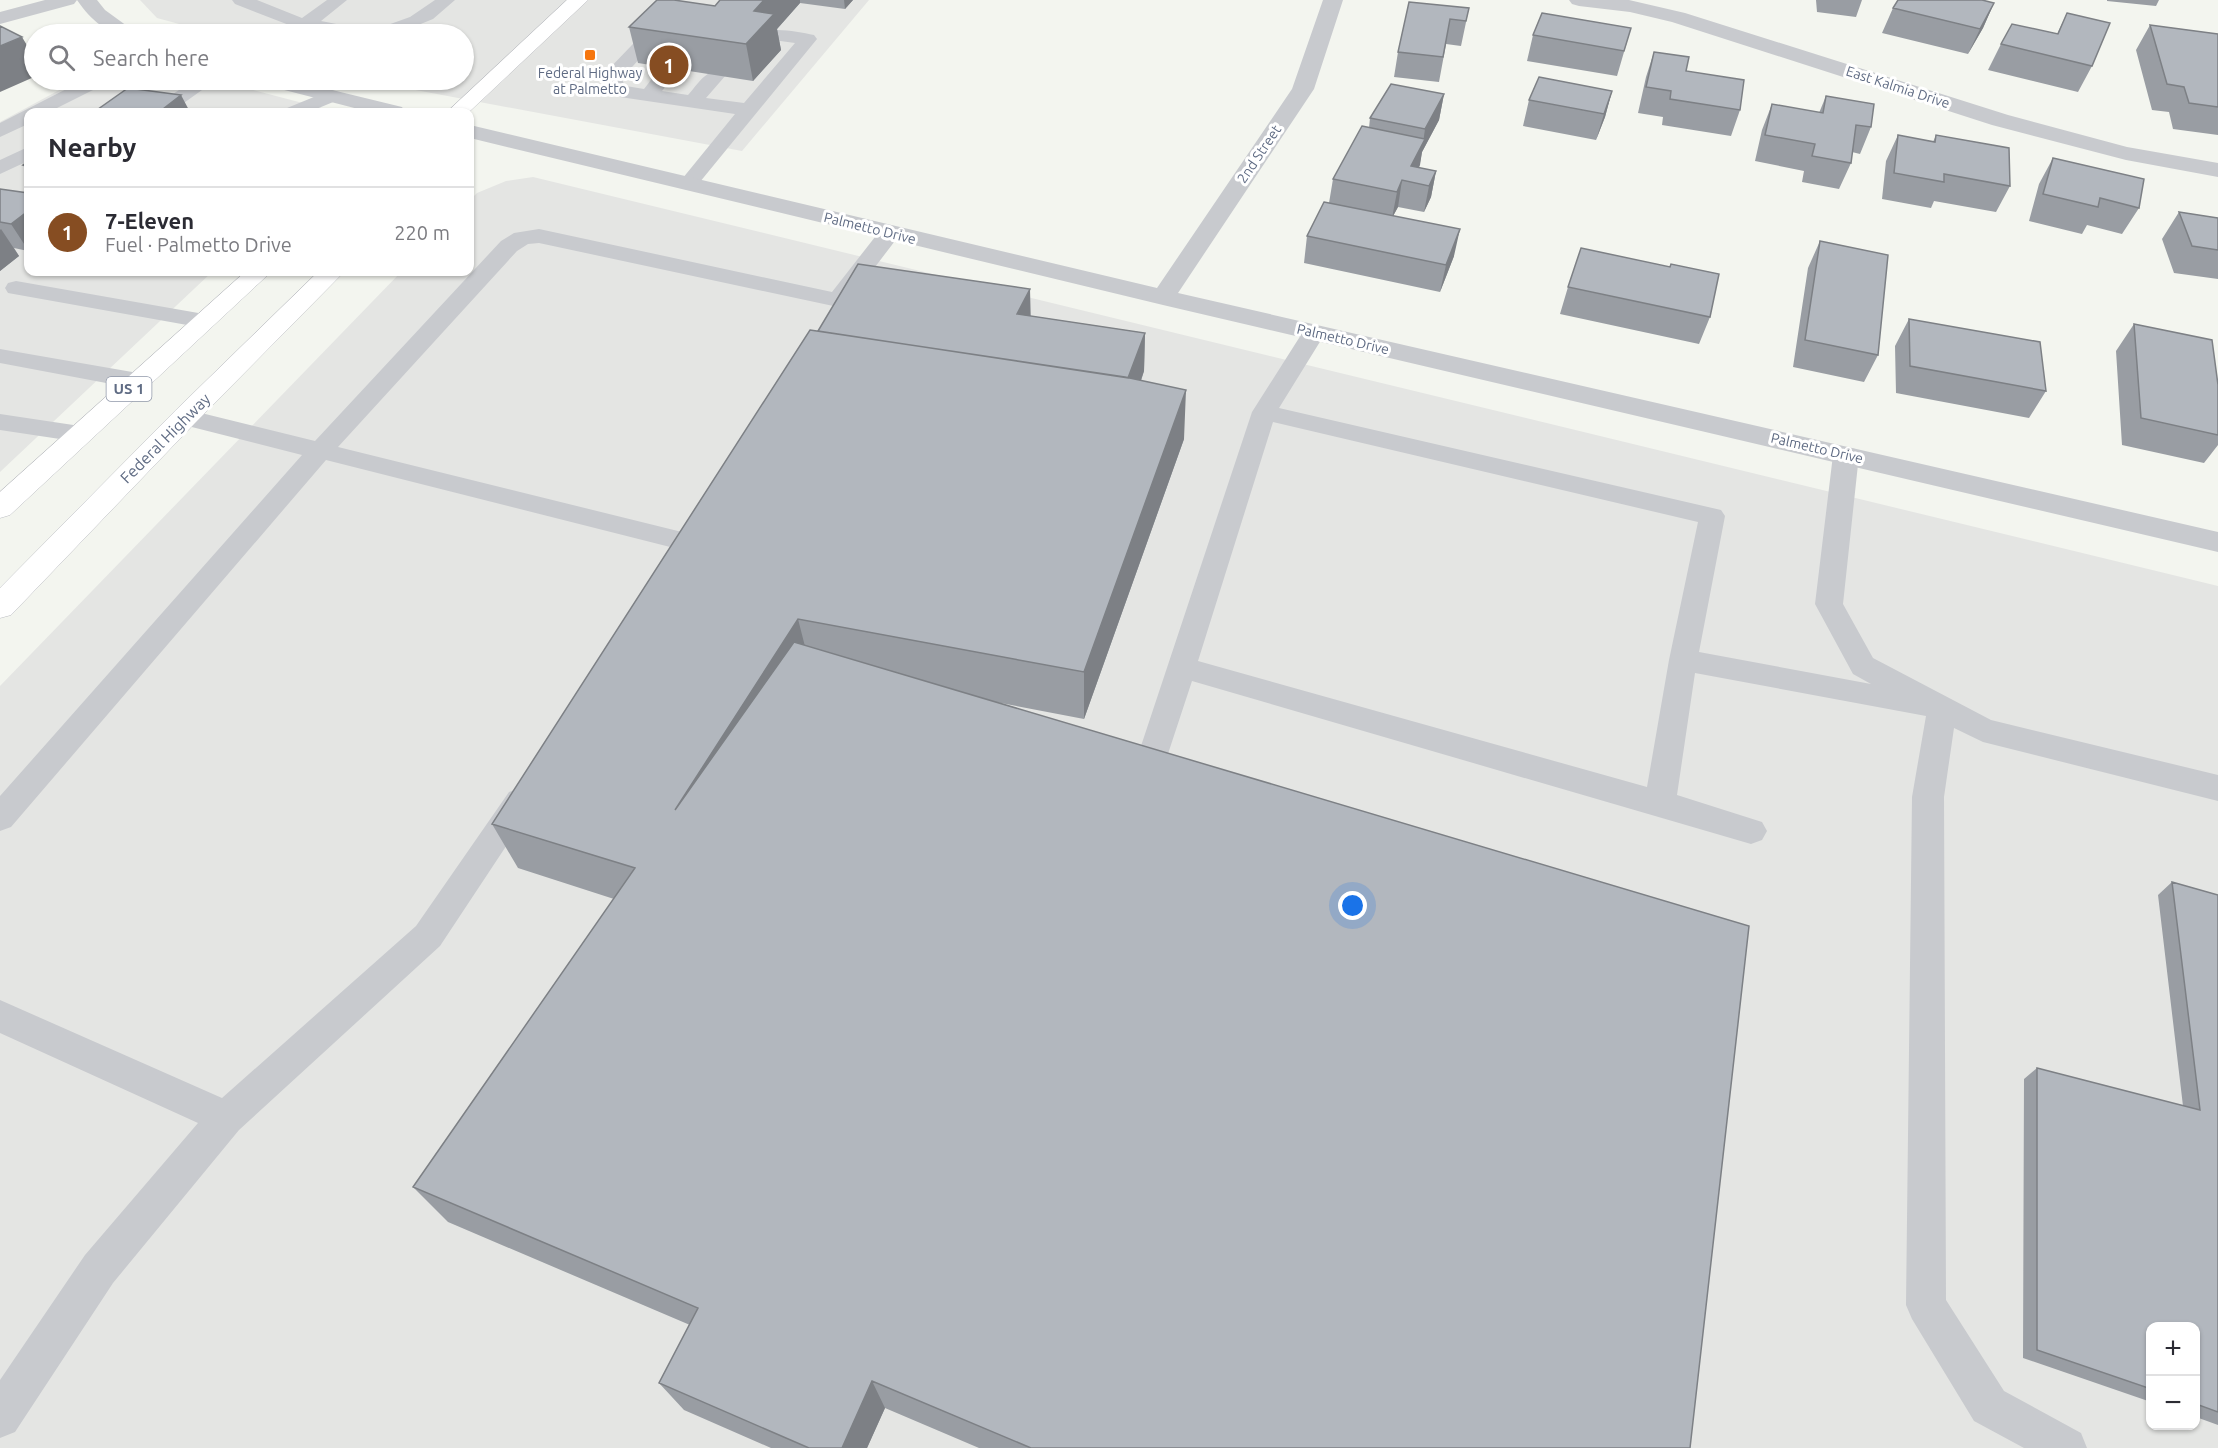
<!DOCTYPE html>
<html lang="en">
<head>
<meta charset="utf-8">
<style>
	:root { --surface:#fff; --page:#f2f2f3; --text:#2b2b33; --muted:#7c7c81; --line:#e1e1e2; --accent:#864d22 }
	body { margin:0; font-family:Ubuntu,sans-serif; background:var(--page); color:var(--text) }
	.controls { position:absolute; right:18px; bottom:18px; display:grid; overflow:hidden; border-radius:12px; box-shadow:0 2px 4px #0004 }
	.controls button { width:54px; height:54px; display:grid; place-items:center; padding:0; border:0; border-bottom:2px solid var(--line); background:var(--surface); color:var(--text); font:30px sans-serif }
	.you { position:absolute; left:1353px; top:906px; width:21px; height:21px; margin:-15px; border:4px solid #fff; border-radius:50%; background:#1a73e8; box-shadow:0 0 0 9px #1a73e833 }
	.badge { display:grid; place-items:center; width:39px; height:39px; border-radius:50%; background:var(--accent); color:#fff; font-size:20px; font-weight:700 }
	.pin { position:absolute; translate:-50% -50%; border:3px solid #fff; box-shadow:0 2px 6px #0006 }
	.list { margin:0; padding:0; list-style:none }
	h2 { display:flex; justify-content:space-between; align-items:center; height:78px; margin:0; padding:0 24px; font-size:26px }
	h2 small { font-size:20px; font-weight:400; color:var(--muted) }
	.list li { display:grid; grid-template-columns:39px 1fr auto; gap:18px; align-items:center; box-sizing:border-box; height:90px; padding:0 24px; border-top:2px solid var(--line) }
	.list b { display:block; font-size:22px; white-space:nowrap }
	.list p { margin:0; font-size:20px; white-space:nowrap; color:var(--muted) }
	.list em { font-size:20px; font-style:normal; color:var(--muted) }
	.icon { flex:none; width:33px; height:33px; fill:none; stroke:currentColor; stroke-width:2; stroke-linecap:round; stroke-linejoin:round }
	.map { position:relative; flex:none; width:2218px; height:1448px; overflow:hidden }
	.search { position:absolute; background:var(--surface); box-shadow:0 2px 4px #0004; left:24px; top:24px; width:450px; height:66px; display:flex; align-items:center; gap:15px; box-sizing:border-box; padding:0 21px; border-radius:33px; color:var(--muted); font-size:22px }
	.panel { position:absolute; background:var(--surface); box-shadow:0 2px 4px #0004; left:24px; top:108px; width:450px; height:168px; border-radius:12px }
	.map>svg:first-child { display:block }
</style>
</head>
<body>
<div class="map">
<svg width="2218" height="1448" viewBox="0 0 2218 1448">
	<rect width="100%" height="100%" fill="#f3f5ef"/>
	<path fill="#e4e5e3" fill-rule="evenodd" d="M140,0h729l-127,151 -337,-63 -30,-8h89v-46h-248l-59,-16z
		M78,80h137l122,32h-309v160h184l-212,200v-350z
		M533,177l1685,409v862h-2218v-762l401,-414h69v-72l7,-7 29,-12zM2150,1326h46v100h-46z"/>
	<g fill="none" stroke-linecap="round" stroke-linejoin="round">
		<g stroke="#babcc1" stroke-width="1">
			<path id="primary" d="M567,0h21l-119,112h-22z
				M245,272h26l-261,243 -10,3v-26z
				M318,272h26l-149,151 -184,192 -11,3v-30l175,-177z"/>
		</g>
		<path fill="#c8cace" fill-rule="evenodd" d="M232,0h25l45,18 25,-18h20l-26,21 36,7 25,-1 28,-10 25,-17h20l-22,19 -37,15h-60l-29,-3 -8,3h-22l3,-4 9,-5 -54,-21z
			M662,19l6,1 3,4 -48,53v5l3,4 18,3c9,-11 18,-28 34,-24l2,4 -18,22 26,4c10,-11 19,-28 36,-24l2,4 -20,23 38,5 51,-60 -29,-4 -3,-4 3,-4c14,-3 34,1 48,4l3,4 -122,149 -7,2 -7,-2 -3,-4 57,-70 -115,-17 -7,-2 -10,-12 3,-11 50,-52z
			M84,80h24l-3,4 -56,28h-21v12l-28,13v-14z
			M194,80h22l-42,30 -7,2 -25,-5 -11,5h-25l3,-4 31,-13 24,5z
			M331,90l7,2 3,4 -3,4 -29,12h-25l3,-4z
			M28,147v14l-28,13v-14z
			M890,227l8,1 3,5 -55,72 -8,2 -299,-64 -11,1 -11,7 -179,196 348,86 10,2 3,7 -3,7 -10,2 -360,-91 -315,367 -11,4v-35l302,-341 -126,-32 -3,-6 3,-6 9,-2 130,32 186,-200 13,-8 25,-4 293,63 50,-64z
			M16,281l188,33 8,2 4,5 -4,5 -8,2 -196,-35 -3,-5 3,-5z
			M1314,325l8,2 4,5 -47,76 442,102 4,6 -26,136 172,32 -18,-10 -38,-70 18,-149 4,-6 9,-2 9,2 4,6 -16,149 30,54 118,62 227,55v26l-235,-59 -29,-14 -10,69 2,503 58,91 77,42 6,15h-63l-50,-27 -62,-102 -6,-14 6,-508 14,-81 -231,-43 -18,122 85,27 5,9 -5,9 -11,4 -559,-163 -29,88 -11,3 -40,-9 -4,-9 4,-9 11,-3 18,4 111,-334 54,-85zM1273,422l425,100 -29,138 -22,127 -449,-126z
			M0,349l138,24 9,3 3,5 -3,5 -9,3 -138,-26z
			M0,414l80,12 9,2 4,6 -4,6 -9,2 -80,-12z
			M520,788l11,4 5,9 -96,145 -201,184 -126,153 -98,149 -15,6v-58l85,-125 113,-132 -198,-90v-33l222,98 194,-172 93,-134z"/>
		<path fill="#c8cace" fill-rule="evenodd" d="M45,0h32l-3,4 -74,20v-12z
			M77,0h20l8,10 33,24c-28,3 -45,-11 -61,-34z
			M1323,0h20l-29,89 -136,204 1040,239v20l-1055,-247 -693,-167v-13l687,163 135,-199z
			M1569,0h60l56,13 323,102 119,32 91,16v14l-92,-17 -134,-35 -320,-103 -42,-10 -51,-6 -7,-2z
			M258,80h33l111,27 3,5h-35l-109,-28z"/>
		<use href="#primary" fill="#fff" fill-rule="evenodd"/>
	</g>
	<path fill="#999da3" d="M720,0h133l-8,9 -45,-6 -23,26 4,21 -28,31 -115,-18 -9,-36 86,-21z
		M1816,0h46l-6,17 -39,-5z
		M2107,0h52l-3,6 -49,-5z
		M1994,3l-11,25 -15,26 -86,-21 11,-25z
		M1469,8l-8,38 -15,-2 -7,38 -45,-5 4,-25z
		M2067,13l25,53 -14,26 -90,-22 13,-26 56,-10z
		M2150,25l68,9v101l-45,-6 -4,-17 -17,-2 -16,-60z
		M1631,28l-14,48 -90,-15 6,-26z
		M1654,52l32,19 54,39 -9,26 -69,-11 1,-8 -25,-4 8,-36z
		M1612,91l-7,26 -9,23 -73,-14 6,-26z
		M1444,94l-5,26 -17,32 -3,16 17,3 -5,26 -7,15 -26,-5 -5,9 61,40 -14,36 -136,-29 3,-27 22,-33 4,-24 36,-51 1,-10z
		M1826,96l45,31 -11,27 -8,-2 -1,11 -12,26 -37,-7 2,-11 -49,-10 7,-31 10,-26 47,9z
		M1898,135l35,7 3,-7 74,51 -14,26 -62,-11 -3,7 -49,-9 4,-38z
		M2053,158l86,50 -17,26 -35,-9 -5,9 -53,-13 10,-37z
		M28,161v13l-5,-9z
		M0,189l28,4v58l-14,-3 5,8 -19,15z
		M2179,212l39,6v61l-44,-6 -12,-34z
		M1820,241l58,114 -14,27 -71,-15 15,-99z
		M1568,287l142,30 -11,27 -139,-30z
		M1031,316l114,17 -1,38 -3,10 43,58 -100,280 -94,-18 700,747h-711l-94,-40 -18,40h-96l-87,-38 -25,-27 31,-58 -242,-103 -35,-35 201,-288 -96,-31 -26,-44 326,-493z
		M1909,319l137,72 -17,27 -133,-25 -1,-47z
		M2134,324l84,61v60l-14,18 -82,-18 -6,-94z
		M2172,882l46,13v530l-22,-8v-91h-45v76l-128,-44 1,-279 13,-11 146,38 -25,-211z"/>
	<path fill="#7d8085" d="M764,0h36v3l-23,26 4,21 -28,31 -7,-37 8,-33z
		M844,0h9l-8,9z
		M1994,3l-11,25 -15,26 12,-25z
		M22,37l12,20v20l-34,15v-46z
		M1612,91l-7,26 -9,23 8,-26z
		M1444,94l-5,26 -17,32 -2,13 -9,17v-16l12,-23 2,-14z
		M181,95l9,17h-31z
		M1436,171l-5,26 -7,15 5,-26z
		M1402,180l-4,27 -6,11 5,-26z
		M28,211v39l-17,-26z
		M1,229l18,27 -19,15v-41z
		M1460,229l-6,27 -14,36 6,-27z
		M1030,289l1,38 -14,-13z
		M1145,333l-1,38 -19,55v-39z
		M1186,390l-2,49 -100,280v-47z
		M798,619l12,47 -135,144z
		M872,1381l13,27 -18,40h-25z"/>
	<path fill="#b2b7be" stroke="#7d8085" stroke-width="1.5" d="M657,0h17l41,6 5,-6h44l-10,11 20,3 -28,30 -117,-17z
		M1898,0h84l12,3 -14,26 -87,-21z
		M1409,2l60,6 -3,13 -16,-2 -7,38 -45,-5z
		M1542,13l89,15 -7,23 -91,-16z
		M2067,13l43,10 -18,43 -91,-22 11,-20 46,10z
		M2150,25l68,9v73l-29,-4 -5,-16 -17,-3z
		M0,26l22,11 -22,9z
		M1654,52l35,5 -3,14 58,9 -4,30 -70,-11 1,-8 -25,-4z
		M1539,77l73,14 -8,23 -75,-14z
		M1391,84l53,10 -19,35 -55,-11z
		M128,88l53,7 -22,17h-65z
		M1826,96l48,8 -3,23 -15,-2 -5,38 -39,-7 3,-12 -50,-9 7,-31 51,9z
		M1362,126l63,13 -14,27 25,5 -7,15 -27,-6 -5,12 -64,-13z
		M1898,135l37,7 1,-7 73,13 1,38 -66,-12v8l-50,-9z
		M2053,158l91,21 -5,29 -39,-10 -2,9 -55,-13z
		M28,161v5l-5,-1z
		M0,189l28,4v18l-17,13 -11,-2z
		M1324,202l136,27 -14,36 -139,-29z
		M2179,212l39,6v32l-26,-4z
		M1820,241l68,14 -10,100 -73,-15z
		M1581,248l89,19 1,-3 48,10 -9,43 -142,-30z
		M858,264l172,25 -13,25 128,19 -17,45 -310,-47z
		M1909,319l131,23 6,49 -136,-25z
		M2134,324l78,16 6,45v50l-77,-17z
		M810,330l315,47 61,13 -102,282 -286,-53 -123,191 119,-168 955,284 -59,522h-659l-159,-67 -30,67h-33l-150,-65 39,-75 -285,-121 222,-319 -143,-44z
		M2172,882l46,13v517l-22,-8v-78h-45v63l-114,-39v-282l163,42z"/>
	<rect fill="#f6760e" stroke="#fff" stroke-width="2" x="584" y="49" width="12" height="12" rx="3"/>
	<g text-anchor="middle" stroke-width="6" stroke-linejoin="round" paint-order="stroke">
		<g font-size="14" fill="#606c84" stroke="#fff">
			<text x="590" y="78">Federal Highway<tspan x="590" dy="16">at Palmetto</tspan></text>
		</g>
		<g font-size="14" fill="#606c84" stroke="#fff">
			<text transform="translate(1898 87) rotate(18)" y="5">East Kalmia Drive</text>
			<text transform="translate(1259 154) rotate(-56)" y="5">2nd Street</text>
			<text transform="translate(870 228) rotate(14)" y="5">Palmetto Drive</text>
			<text transform="translate(1343 339) rotate(13)" y="5">Palmetto Drive</text>
			<text transform="translate(1817 448) rotate(13)" y="5">Palmetto Drive</text>
		</g>
		<rect fill="#fff" stroke="#9098a9" stroke-width="1.5" x="106.5" y="377" width="45" height="24" rx="4.5"/>
		<g font-size="15" font-weight="bold" fill="#606c84">
			<text x="129" y="394">US 1</text>
		</g>
		<g font-size="16" fill="#606c84" stroke="#fff">
			<text transform="translate(165 438) rotate(-45)" y="6">Federal Highway</text>
		</g>
	</g>
</svg>
<div class="controls">
<button>+</button>
<button>−</button>
</div>
<div class="you"></div>
<div class="pin badge" style="left:669px;top:65px">1</div>
<div class="search"><svg class="icon" aria-label="search" viewBox="0 0 24 24"><circle cx="10" cy="10" r="6"/><path d="M15 15l6 6"/></svg>Search here</div>
<section class="panel">
<h2>Nearby<small></small></h2>
<ul class="list">
<li><span class="badge">1</span><div><b>7-Eleven</b><p>Fuel · Palmetto Drive</p></div><em>220 m</em></li>
</ul>
</section>
</div>
</body>
</html>
